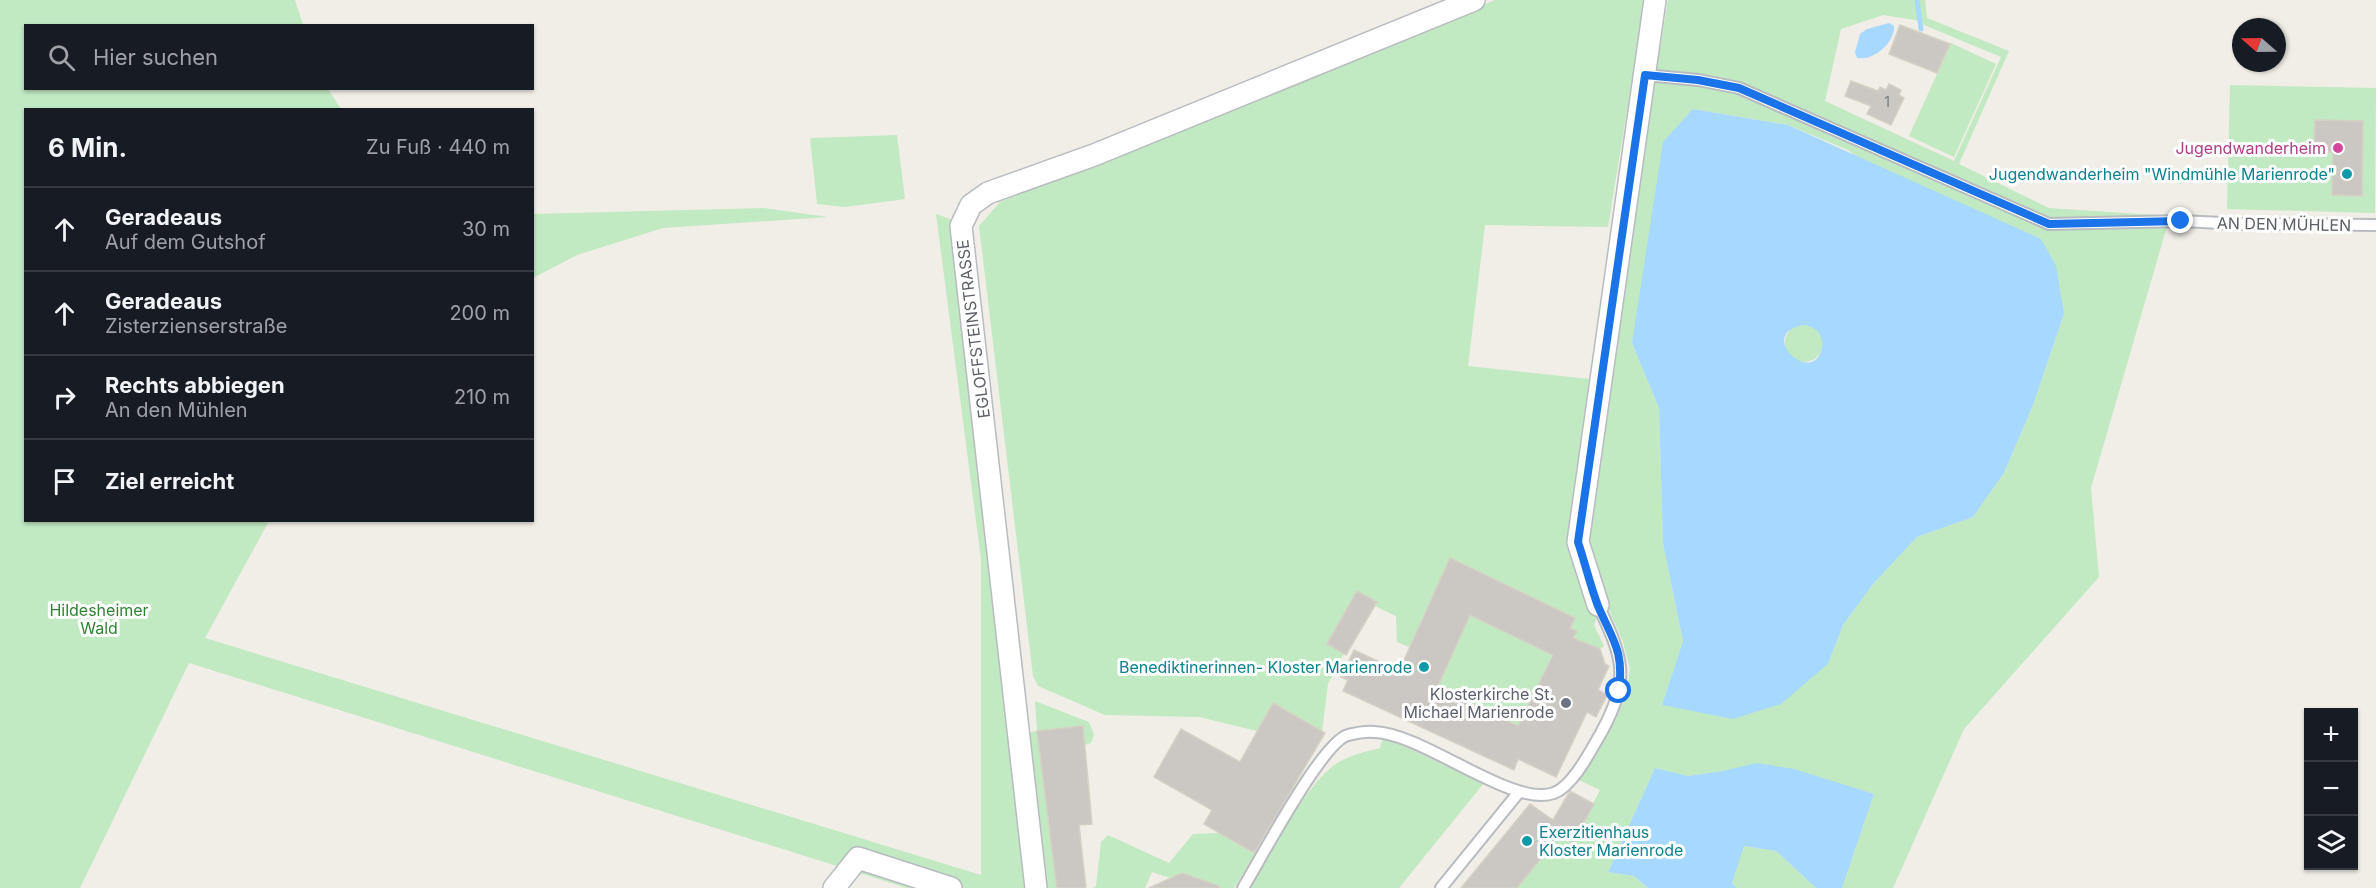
<!DOCTYPE html>
<html lang="de">
<head>
<meta charset="utf-8">
<style>
	:root { --surface:#171b24; --page:#242831; --text:#f1f3f6; --muted:#9ea1a6; --line:#363941 }
	body { margin:0; font-family:Inter,sans-serif; background:var(--page); color:var(--text) }
	.controls { position:absolute; right:18px; bottom:18px; display:grid; overflow:hidden; border-radius:0px; box-shadow:0 2px 4px #0004 }
	.controls button { width:54px; height:54px; display:grid; place-items:center; padding:0; border:0; border-bottom:2px solid var(--line); background:var(--surface); color:var(--text); font:30px sans-serif }
	.compass { position:absolute; left:2232px; top:18px; width:54px; height:54px; border-radius:50%; background:var(--surface); box-shadow:0 2px 4px #0004; rotate:290deg }
	.stop { position:absolute; width:18px; height:18px; margin:-14px; border:4px solid #1a73e8; border-radius:50%; background:#fff }
	.stop.end { background:#1a73e8; border-color:#fff; box-shadow:0 2px 6px #0008 }
	.list { margin:0; padding:0; list-style:none }
	h2 { display:flex; justify-content:space-between; align-items:center; height:78px; margin:0; padding:0 24px; font-size:26px }
	h2 small { font-size:20px; font-weight:400; color:var(--muted) }
	.list li { display:grid; grid-template-columns:39px 1fr auto; gap:18px; align-items:center; box-sizing:border-box; height:84px; padding:0 24px; border-top:2px solid var(--line) }
	.list b { display:block; font-size:22px; white-space:nowrap }
	.list p { margin:0; font-size:20px; white-space:nowrap; color:var(--muted) }
	.list em { font-size:20px; font-style:normal; color:var(--muted) }
	.icon { flex:none; width:33px; height:33px; fill:none; stroke:currentColor; stroke-width:2; stroke-linecap:round; stroke-linejoin:round }
	.map { position:relative; flex:none; width:2376px; height:888px; overflow:hidden }
	.search { position:absolute; background:var(--surface); box-shadow:0 2px 4px #0004; left:24px; top:24px; width:510px; height:66px; display:flex; align-items:center; gap:15px; box-sizing:border-box; padding:0 21px; border-radius:0px; color:var(--muted); font-size:22px }
	.panel { position:absolute; background:var(--surface); box-shadow:0 2px 4px #0004; left:24px; top:108px; width:510px; height:414px; border-radius:0px }
	.map>svg:first-child { display:block }
</style>
</head>
<body>
<div class="map">
<svg width="2376" height="888" viewBox="0 0 2376 888">
	<rect width="100%" height="100%" fill="#f0eee6"/>
	<path fill="#c1e9c2" fill-rule="evenodd" d="M0,0h295l8,25 -277,1v62l302,1 13,20 -315,1v410l243,1 -64,117 776,237v-316l-45,-345 17,6 76,668h-122l-718,-225 -109,225h-80z
		M1495,0h150l-37,227 -123,-2 -17,141 121,13 -23,165 22,61 6,6 3,6 -3,8 10,21 -4,3 -31,-3 8,-15 -7,-3 4,-9 -124,-61 -41,89 -12,-5 -1,-26 -21,-10 2,-4 -20,-11 -30,52 17,10 -16,31 -6,47 -49,-27 -16,27 -58,-14 -94,-2 -67,-29 -5,-10 -54,-450 21,-24z
		M1668,0h257l2,18 82,33 -50,113 90,44 121,8 -79,272 8,89 -135,152 -71,159h-51l32,-94 -151,-23 -35,5 -33,-8 -47,104 26,4 14,12h-131l43,-53 13,7 27,-52 -23,-11 17,-21 22,-39 10,-25 4,-25 -7,-27 -17,-39 -18,-61 33,-259zM1883,15l38,6 3,4 77,32 -47,104 -129,-60 16,-72zM1693,109l95,16 60,25 216,164 -31,91 -29,68 -31,44 -56,20 -43,46 -31,42 -15,39 -166,41 21,-64 -20,-97 -4,-136 -27,-65z
		M1951,43l45,21 -42,93 -45,-21z
		M2230,85l146,3 -1,125 -148,-4z
		M897,135l8,64 -60,8 -28,-3 -7,-66z
		M764,208l64,9 -165,11 -86,27 -44,23v-64z
		M1785 343a19 19 0 1 1 38 0a19 19 0 1 1-38 0Z
		M1470,615l82,40 -34,71 -81,-38z
		M1035,701l54,21 5,13 -3,8 -6,2 -47,-13 19,156h-13l-17,-155 10,-2z
		M1383,737l101,46 -85,105h-149l5,-14c20,-30 51,-87 78,-108 13,-10 31,-14 47,-18z
		M1219,833l36,21 -21,34h-35l-5,-11 -12,-4 -12,5 -18,-6 -7,16h-52l3,-2 5,-44 7,-7 61,28 24,-29z
		M1743,846l33,5 40,37h-79l-5,-5z"/>
	<path fill="#a7d8ff" fill-rule="evenodd" d="M1889,23l5,3c1,17 -21,35 -37,32l-2,-6 5,-18 7,-5z
		M1693,109l95,16 253,114 15,27 8,48 -31,91 -29,68 -31,44 -56,20 -43,46 -31,42 -15,39 -47,40 -48,15 -71,-14 21,-64 -20,-97 -4,-136 -27,-65 31,-201zM1803,325c12,1 21,9 19,23 -9,40 -67,-14 -19,-23z
		M1757,763l37,6 80,25 -32,94h-26l-40,-37 -32,-5 -12,37 5,5h-89l-14,-12 -26,-4 47,-104 33,8 35,-5z"/>
	<g fill="none" stroke-linecap="round" stroke-linejoin="round">
		<path stroke="#a7d8ff" stroke-width="5" d="M1917,0l4,29"/>
	</g>
	<path fill="#cbc8c3" stroke="#d6d0c4" stroke-width="1.5" fill-rule="evenodd" d="M1900,25l50,19 -13,29 -48,-19z
		M1851,81l27,10 2,-4 6,3 3,-6 12,6 -2,5 5,3 -13,27 -24,-11 4,-8 -26,-10z
		M2315,120l48,1 -1,75 -30,-1 1,-43 -19,-1z
		M1450,558l125,60 -5,10 7,3 -4,7 27,11 5,15 4,2 -11,24 9,5 -11,22 -9,-5 -31,65 -38,-18 -4,11 -171,-79 5,-11 -7,-3 13,-27 45,21zM1470,615l83,40 -35,71 -81,-38z
		M1357,591l20,11 -31,53 -19,-11z
		M1273,703l52,30 -71,120 -50,-29 8,-14 -58,-33 27,-48 59,33z
		M1083,726l9,98 -13,1 7,63h-29l-20,-157z
		M1570,791l24,13 -21,38 -13,-7 -43,53h-56l69,-84 23,16z
		M1182,873l37,13v2h-70z"/>
	<g fill="none" stroke-linecap="round" stroke-linejoin="round">
		<g stroke="#b8bbc0" stroke-width="14">
			<path id="lane" d="M1645,75l53,5 41,8 310,136 132,-3 61,3 134,1
				M1243,888c17,-28 79,-146 105,-153 8,-2 19,-4 27,-3 49,2 137,76 179,61 19,-7 37,-43 47,-60 30,-55 22,-75 -3,-128
				M1441,888l78,-96"/>
		</g>
		<g stroke="#b8bbc0" stroke-width="24">
			<path id="street" d="M1598,605l-20,-63 77,-542
				M834,888l24,-30 93,30
				M1036,888l-75,-662 10,-21 17,-12 106,-38 380,-155"/>
		</g>
		<use href="#lane" stroke="#fff" stroke-width="10"/>
		<use href="#street" stroke="#fff" stroke-width="21"/>
	</g>
	<g fill="none" stroke-linecap="round" stroke-linejoin="round">
		<path stroke="#1a73e8" stroke-width="8" d="M1619,691c5,-41 -6,-50 -21,-85 -8,-21 -13,-43 -20,-64l67,-467 53,5 41,8 310,136 132,-3"/>
	</g>
	<circle fill="#d1479c" stroke="#fff" stroke-width="2" cx="2338" cy="148" r="6"/>
	<g fill="#0f9aa8" stroke="#fff" stroke-width="2">
		<circle cx="2347" cy="174" r="6"/>
		<circle cx="1424" cy="667" r="6"/>
		<circle cx="1527" cy="841" r="6"/>
	</g>
	<circle fill="#6b7280" stroke="#fff" stroke-width="2" cx="1566" cy="703" r="6"/>
	<g text-anchor="middle" stroke-width="6" stroke-linejoin="round" paint-order="stroke">
		<g font-size="14" fill="#787b7e">
			<text x="1887" y="107">1</text>
		</g>
		<g font-size="16" fill="#b23c85" stroke="#fff" text-anchor="end">
			<text x="2326" y="154">Jugendwanderheim</text>
		</g>
		<g font-size="16" fill="#0d838f" stroke="#fff" text-anchor="end">
			<text x="2335" y="180">Jugendwanderheim "Windmühle Marienrode"</text>
			<text x="1412" y="673">Benediktinerinnen- Kloster Marienrode</text>
			<text x="1539" y="838" text-anchor="start">Exerzitienhaus<tspan x="1539" dy="18">Kloster Marienrode</tspan></text>
		</g>
		<g font-size="16" fill="#5d6167" stroke="#fff">
			<text transform="translate(2284 224) rotate(1)" y="6">AN DEN MÜHLEN</text>
			<text transform="translate(973 329) rotate(-97)" y="6">EGLOFFSTEINSTRASSE</text>
		</g>
		<g font-size="16" fill="#308335" stroke="#fff">
			<text x="99" y="616">Hildesheimer<tspan x="99" dy="18">Wald</tspan></text>
		</g>
		<g font-size="16" fill="#5b616d" stroke="#fff" text-anchor="end">
			<text x="1554" y="700">Klosterkirche St.<tspan x="1554" dy="18">Michael Marienrode</tspan></text>
		</g>
	</g>
</svg>
<div class="controls">
<button>+</button>
<button>−</button>
<button><svg class="icon" aria-label="layers" viewBox="0 0 24 24"><path d="M12 4l9 5-9 5-9-5zM3 14l9 5 9-5"/></svg></button>
</div>
<svg class="compass" viewBox="-18 -18 36 36"><path d="M0-13l5 13h-10z" fill="#e53935"/><path d="M0 13l5-13h-10z" fill="#9ea1a6"/></svg>
<div class="stop" style="left:1619px;top:691px"></div>
<div class="stop end" style="left:2181px;top:221px"></div>
<div class="search"><svg class="icon" aria-label="search" viewBox="0 0 24 24"><circle cx="10" cy="10" r="6"/><path d="M15 15l6 6"/></svg>Hier suchen</div>
<section class="panel">
<h2>6 Min.<small>Zu Fuß · 440 m</small></h2>
<ul class="list">
<li><svg class="icon" aria-label="ahead" viewBox="0 0 24 24"><path d="M12 20V5M6 11l6-6 6 6"/></svg><div><b>Geradeaus</b><p>Auf dem Gutshof</p></div><em>30 m</em></li>
<li><svg class="icon" aria-label="ahead" viewBox="0 0 24 24"><path d="M12 20V5M6 11l6-6 6 6"/></svg><div><b>Geradeaus</b><p>Zisterzienserstraße</p></div><em>200 m</em></li>
<li><svg class="icon" aria-label="right" viewBox="0 0 24 24"><path d="M7 20v-9h11M14 6l5 5-5 5"/></svg><div><b>Rechts abbiegen</b><p>An den Mühlen</p></div><em>210 m</em></li>
<li><svg class="icon" aria-label="arrive" viewBox="0 0 24 24"><path d="M6 21V4h12l-3 4 3 4H6"/></svg><div><b>Ziel erreicht</b></div></li>
</ul>
</section>
</div>
</body>
</html>
